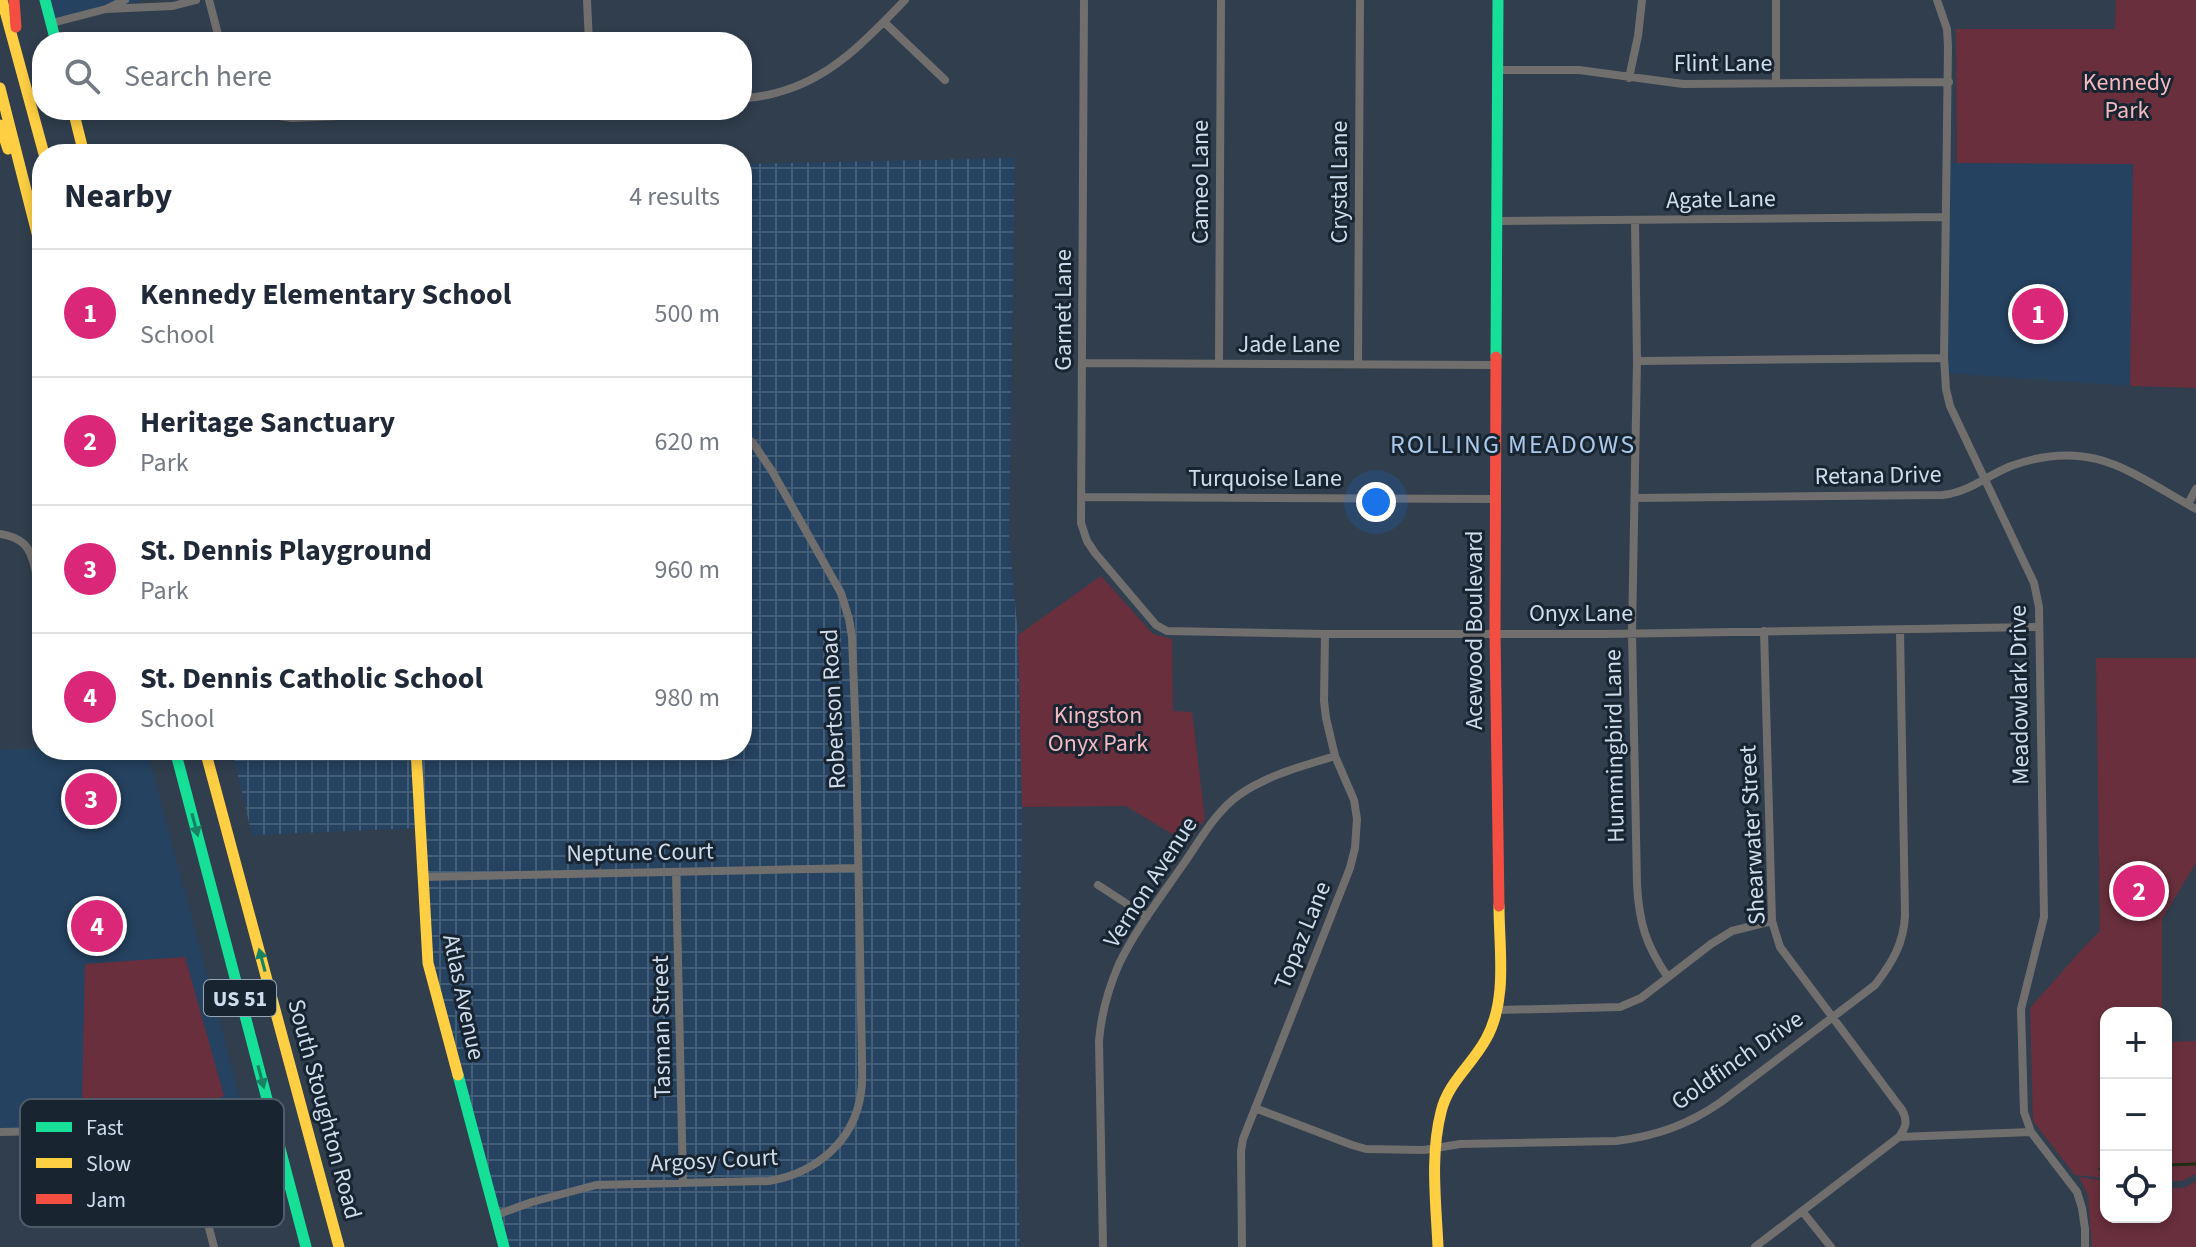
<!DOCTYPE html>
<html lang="en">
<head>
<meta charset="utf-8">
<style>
	:root { --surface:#fff; --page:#f6f6f7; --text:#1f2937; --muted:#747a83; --line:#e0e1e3; --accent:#db2777 }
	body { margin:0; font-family:"Source Sans 3",sans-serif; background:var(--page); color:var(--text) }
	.controls { position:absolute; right:24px; bottom:24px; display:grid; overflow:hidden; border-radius:16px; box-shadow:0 4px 12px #0003 }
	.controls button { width:72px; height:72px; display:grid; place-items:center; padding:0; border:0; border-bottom:2px solid var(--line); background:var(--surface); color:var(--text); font:40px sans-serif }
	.you { position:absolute; left:1376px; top:502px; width:28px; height:28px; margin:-20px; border:6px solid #fff; border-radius:50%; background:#1a73e8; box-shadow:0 0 0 12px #1a73e833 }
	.badge { display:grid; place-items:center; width:52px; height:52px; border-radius:50%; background:var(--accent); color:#fff; font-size:26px; font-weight:700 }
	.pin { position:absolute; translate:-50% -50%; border:4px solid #fff; box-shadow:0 2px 8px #0006 }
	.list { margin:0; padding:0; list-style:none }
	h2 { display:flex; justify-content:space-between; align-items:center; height:104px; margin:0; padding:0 32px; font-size:34px }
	h2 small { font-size:26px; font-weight:400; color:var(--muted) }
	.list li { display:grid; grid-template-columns:52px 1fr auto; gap:24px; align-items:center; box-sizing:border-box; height:128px; padding:0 32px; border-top:2px solid var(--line) }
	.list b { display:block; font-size:30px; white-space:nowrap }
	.list p { margin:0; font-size:26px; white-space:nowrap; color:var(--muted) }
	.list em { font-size:26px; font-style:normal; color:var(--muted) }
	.icon { flex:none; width:44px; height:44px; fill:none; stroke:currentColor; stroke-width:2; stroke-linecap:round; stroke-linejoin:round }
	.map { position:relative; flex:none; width:2196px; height:1247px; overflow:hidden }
	.search { position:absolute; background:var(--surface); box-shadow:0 4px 12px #0003; left:32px; top:32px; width:720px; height:88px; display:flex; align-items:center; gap:20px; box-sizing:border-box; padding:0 28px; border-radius:32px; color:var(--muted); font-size:30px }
	.panel { position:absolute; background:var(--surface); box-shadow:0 4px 12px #0003; left:32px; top:144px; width:720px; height:616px; border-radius:32px }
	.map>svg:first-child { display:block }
</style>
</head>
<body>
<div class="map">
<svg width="2196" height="1247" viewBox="0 0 2196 1247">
	<defs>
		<pattern id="industrial-grid" width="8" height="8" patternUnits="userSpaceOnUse" patternTransform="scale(2)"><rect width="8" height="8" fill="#254260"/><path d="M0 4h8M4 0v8" fill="none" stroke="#435d77"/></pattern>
	</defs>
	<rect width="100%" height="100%" fill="#303e4d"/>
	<path fill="#254260" d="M45,0h98l-91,23z
		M1957,163l176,1 -3,222 -185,-13 2,-209z
		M42,748v2h105l94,351 -62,22 -9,9h-170v-382z"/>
	<path fill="url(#industrial-grid)" d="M1015,158l-6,378 9,99 4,172 -5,349 3,91h-516l-76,-284 -8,-135 -168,7 -20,-85h510v-586z"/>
	<path fill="#6a2f3d" d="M2116,0h80v388l-66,-2 3,-222 -176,-1 -1,-134h159z
		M1101,576l52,58 19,5 1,72 19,1 13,107 -18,24 -61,-37 -104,1 -4,-172z
		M2096,658h100v205l-34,56v94h-56v165l-31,-3 -42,-54 -3,-113 55,-62 15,-15z
		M87,776h11l5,9 2,28 -27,1 -1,-34h8z
		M185,957l39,139c-44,16 -94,22 -140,13l-2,-7 3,-138z
		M2196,1041v133l-14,7h-16v-139z
		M2079,1177l27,4v36h60v-29h18l12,-7v66h-104l-4,-52z"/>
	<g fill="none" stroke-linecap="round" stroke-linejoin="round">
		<path stroke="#1f2d13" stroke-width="3" d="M2166,1165l30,-1
			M2100,1169h6"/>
		<path stroke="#716f6d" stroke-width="8" d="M209,0l11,42
			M587,0l2,42
			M1084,0l-3,523 6,18 8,12 61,72 11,6 158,3h281l432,-7
			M1937,0l10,29 1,18 -4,311 2,31 4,17 84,177 5,24 5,310 -23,92 3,103 7,20 46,60 5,16 3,21v18
			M106,9l67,-3 23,-6
			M884,22l61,58
			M52,23l54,-14 19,-9
			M1498,70h81l104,14 266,-2
			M1629,78l9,-42 4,-36
			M1776,83v-83
			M742,99c12,-2 25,-3 37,-7 53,-14 89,-54 126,-92
			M261,110l11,5 20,3 191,-8
			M1635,220l2,141 -5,272 5,251c2,39 9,61 30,92
			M1497,221l449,-4
			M1637,361l307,-3
			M1082,363l413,2
			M1219,363l2,-363
			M1358,364l2,-364
			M1082,497l413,2
			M1635,498l308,-3c26,-3 45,-20 68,-29 81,-29 118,6 185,43
			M2188,504l8,-15
			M0,534c8,1 17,4 24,10 15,14 15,61 18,82
			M1764,631l8,290 8,26 122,163c6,11 4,17 -3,27
			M676,872l7,310
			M423,877l435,-9
			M1098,885l49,32
			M1499,1010l121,-3 21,-9 70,-54 21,-13 40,-10
			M1255,1108l97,37 14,4 58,1 36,-6 156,-3c40,-5 72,-16 105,-39l154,-117c17,-22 29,-42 30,-70l-5,-285
			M0,1132l152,-3c21,2 27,4 37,23l25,95
			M1802,1211l29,36
			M496,1215l36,-13 64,-17 173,-4c47,-8 86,-40 92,-89 2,-10 1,-21 1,-32l-6,-321 -4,-102 -3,-18 -8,-26 -69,-122 -19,-28 -11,-8
			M1103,1247l-4,-206c2,-25 10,-54 20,-77 17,-35 41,-66 63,-98 17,-24 33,-54 57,-71 28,-20 64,-29 96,-39
			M1242,1247l-1,-96 2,-12 107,-271 5,-20 2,-29 -3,-19 -19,-44 -9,-38 -2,-17 1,-67
			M1755,1247l144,-110 132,-5"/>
		<path stroke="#16e098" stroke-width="11" d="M45,0l11,42
			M1496,357l2,-357
			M175,750l131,497
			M458,1075l46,172"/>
		<path stroke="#ffcf43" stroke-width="11" d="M2,0l42,154
			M0,88l42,165
			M73,110l11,44
			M0,125l8,24
			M205,750l134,497
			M416,750l12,213 30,112
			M1438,1247c-2,-44 -8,-92 3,-135 7,-30 31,-47 45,-73 22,-39 13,-90 13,-133"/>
		<path stroke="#f24e42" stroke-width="11" d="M14,0l2,27
			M1496,357l-1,276 4,273"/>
	</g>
	<defs><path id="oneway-solid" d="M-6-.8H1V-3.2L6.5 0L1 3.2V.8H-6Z" transform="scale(2)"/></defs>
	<g fill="#178264">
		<use href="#oneway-solid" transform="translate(195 825) rotate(75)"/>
		<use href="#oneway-solid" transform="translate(262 960) rotate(-105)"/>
		<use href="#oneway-solid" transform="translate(261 1077) rotate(75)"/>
	</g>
	<g text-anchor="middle" stroke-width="6" stroke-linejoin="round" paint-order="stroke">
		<rect fill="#182430" stroke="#97a6b5" stroke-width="2" x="204" y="980" width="72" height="36" rx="6"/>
		<g font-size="22" font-weight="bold" fill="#cdddee">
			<text x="240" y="1006">US 51</text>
		</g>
		<g font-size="24" fill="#cdddee" stroke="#182430">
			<text x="1723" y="71">Flint Lane</text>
			<text transform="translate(1200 182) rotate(-90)" y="8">Cameo Lane</text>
			<text transform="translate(1339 182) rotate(-90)" y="8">Crystal Lane</text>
			<text transform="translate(1721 199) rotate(-1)" y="8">Agate Lane</text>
			<text transform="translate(1063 310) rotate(-90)" y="8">Garnet Lane</text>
			<text x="1289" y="352">Jade Lane</text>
			<text transform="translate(1878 475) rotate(-1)" y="8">Retana Drive</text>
			<text x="1265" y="486">Turquoise Lane</text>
			<text x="1581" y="621">Onyx Lane</text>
			<text transform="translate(1474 630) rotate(-90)" y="8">Acewood Boulevard</text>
			<text transform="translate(2019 695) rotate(-91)" y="8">Meadowlark Drive</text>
			<text transform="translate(833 709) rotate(-93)" y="8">Robertson Road</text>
			<text transform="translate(1614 746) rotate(-91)" y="8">Hummingbird Lane</text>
			<text transform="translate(1752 835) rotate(-93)" y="8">Shearwater Street</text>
			<text transform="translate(640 852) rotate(-1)" y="8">Neptune Court</text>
			<text transform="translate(1150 882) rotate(-57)" y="8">Vernon Avenue</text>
			<text transform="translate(1302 935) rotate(-68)" y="8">Topaz Lane</text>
			<text transform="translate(464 997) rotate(78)" y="8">Atlas Avenue</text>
			<text transform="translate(661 1027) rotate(-91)" y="8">Tasman Street</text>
			<text transform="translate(1737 1060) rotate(-35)" y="8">Goldfinch Drive</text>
			<text transform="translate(325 1109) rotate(75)" y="8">South Stoughton Road</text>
			<text transform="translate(714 1160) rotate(-3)" y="8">Argosy Court</text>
		</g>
		<g font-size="24" fill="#f2bac0" stroke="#182430">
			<text x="2127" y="90">Kennedy<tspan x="2127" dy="28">Park</tspan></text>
			<text x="1098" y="723">Kingston<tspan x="1098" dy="28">Onyx Park</tspan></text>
		</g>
		<g font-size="26" letter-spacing="2" fill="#aac9ea" stroke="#182430">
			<text x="1513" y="453">ROLLING MEADOWS</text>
		</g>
	</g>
	<rect x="20" y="1099" width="264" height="128" rx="12" fill="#182430" stroke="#4e5c69" stroke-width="2"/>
	<rect x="36" y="1122" width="36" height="10" fill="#16e098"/>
	<rect x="36" y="1158" width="36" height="10" fill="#ffcf43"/>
	<rect x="36" y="1194" width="36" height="10" fill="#f24e42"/>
	<g font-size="22" fill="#cdddee">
		<text x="86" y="1135">Fast</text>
		<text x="86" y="1171">Slow</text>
		<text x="86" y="1207">Jam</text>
	</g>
</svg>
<div class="controls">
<button>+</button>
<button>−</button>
<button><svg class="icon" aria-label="locate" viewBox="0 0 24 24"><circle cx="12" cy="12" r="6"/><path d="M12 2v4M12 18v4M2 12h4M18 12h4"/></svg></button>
</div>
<div class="you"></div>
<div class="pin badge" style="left:2038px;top:314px">1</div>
<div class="pin badge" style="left:2139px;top:891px">2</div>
<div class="pin badge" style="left:91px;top:799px">3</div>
<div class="pin badge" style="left:97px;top:926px">4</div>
<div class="search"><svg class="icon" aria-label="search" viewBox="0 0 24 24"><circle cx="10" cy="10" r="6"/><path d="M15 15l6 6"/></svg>Search here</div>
<section class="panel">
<h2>Nearby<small>4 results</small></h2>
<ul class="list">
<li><span class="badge">1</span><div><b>Kennedy Elementary School</b><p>School</p></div><em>500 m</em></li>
<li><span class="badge">2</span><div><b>Heritage Sanctuary</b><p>Park</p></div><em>620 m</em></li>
<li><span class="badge">3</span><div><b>St. Dennis Playground</b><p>Park</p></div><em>960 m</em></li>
<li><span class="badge">4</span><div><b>St. Dennis Catholic School</b><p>School</p></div><em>980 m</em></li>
</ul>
</section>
</div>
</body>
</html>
